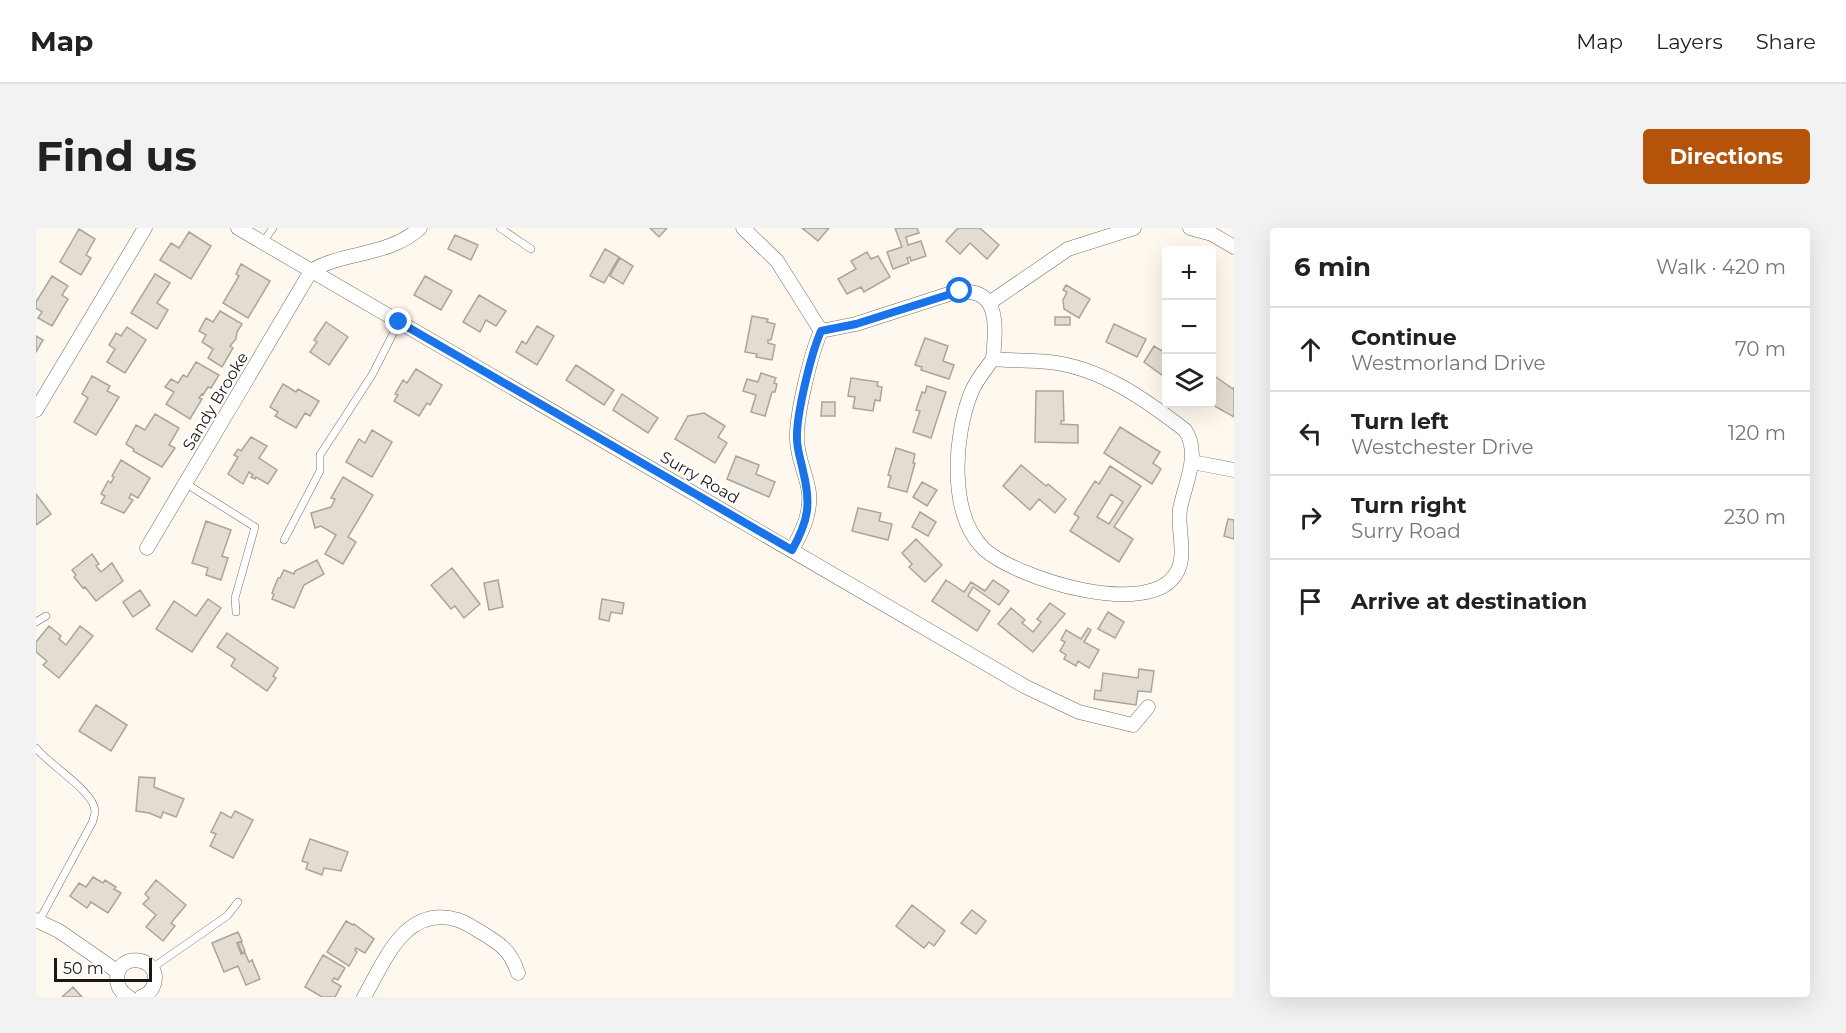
<!DOCTYPE html>
<html lang="en">
<head>
<meta charset="utf-8">
<style>
	:root { --surface:#fff; --page:#f2f2f2; --text:#222; --muted:#767676; --line:#e0e0e0; --accent:#b45309 }
	body { margin:0; font-family:Montserrat,sans-serif; background:var(--page); color:var(--text) }
	.controls { position:absolute; right:18px; top:18px; display:grid; overflow:hidden; border-radius:6px; box-shadow:0 6px 24px #0002 }
	.controls button { width:54px; height:54px; display:grid; place-items:center; padding:0; border:0; border-bottom:2px solid var(--line); background:var(--surface); color:var(--text); font:30px sans-serif }
	.scale { position:absolute; left:18px; bottom:15px; width:98px; box-sizing:border-box; padding-left:6px; border:3px solid #1a1714; border-top:0; font-size:16px; line-height:21px; white-space:nowrap; color:#1a1714; -webkit-text-stroke:4px #fff; paint-order:stroke }
	.stop { position:absolute; width:18px; height:18px; margin:-14px; border:4px solid #1a73e8; border-radius:50%; background:#fff }
	.stop.end { background:#1a73e8; border-color:#fff; box-shadow:0 2px 6px #0008 }
	.list { margin:0; padding:0; list-style:none }
	h2 { display:flex; justify-content:space-between; align-items:center; height:78px; margin:0; padding:0 24px; font-size:26px }
	h2 small { font-size:20px; font-weight:400; color:var(--muted) }
	.list li { display:grid; grid-template-columns:39px 1fr auto; gap:18px; align-items:center; box-sizing:border-box; height:84px; padding:0 24px; border-top:2px solid var(--line) }
	.list b { display:block; font-size:22px; white-space:nowrap }
	.list p { margin:0; font-size:20px; white-space:nowrap; color:var(--muted) }
	.list em { font-size:20px; font-style:normal; color:var(--muted) }
	.icon { flex:none; width:33px; height:33px; fill:none; stroke:currentColor; stroke-width:2; stroke-linecap:round; stroke-linejoin:round }
	.map { position:relative; flex:none; width:1198px; height:769px; overflow:hidden; border-radius:6px }
	header { display:flex; align-items:center; gap:36px; box-sizing:border-box; height:84px; padding:0 30px; background:var(--surface); border-bottom:2px solid var(--line) }
	header strong { font-size:28px }
	nav { display:flex; gap:33px; margin-inline-start:auto; font-size:21px }
	.intro { display:flex; align-items:center; justify-content:space-between; box-sizing:border-box; height:144px; padding:0 36px }
	h1 { margin:0; font-size:42px }
	.button { padding:15px 27px; border-radius:6px; background:var(--accent); color:#fff; font-size:21px; font-weight:700 }
	main { display:flex; gap:36px; padding:0 36px }
	aside { flex:1; background:var(--surface); border-radius:6px; box-shadow:0 6px 24px #0002 }
	.map>svg:first-child { display:block }
</style>
</head>
<body>
<header>
<strong>Map</strong>
<nav><a>Map</a><a>Layers</a><a>Share</a></nav>
</header>
<div class="intro"><h1>Find us</h1><a class="button">Directions</a></div>
<main>
<div class="map">
<svg width="1198" height="769" viewBox="0 0 1198 769">
	<rect width="100%" height="100%" fill="#fff8ee"/>
	<path fill="#e3dcd2" stroke="#aaa49b" stroke-width="1.5" fill-rule="evenodd" d="M614,0h17l-8,9z
		M766,0h27l-11,13z
		M859,0h22l2,5 -13,4 2,8 13,-4 5,15 -15,5 -1,-4 -3,1 2,5 -16,6 -6,-17 15,-5z
		M922,0h22l19,17 -12,14 -17,-16 -10,11 -14,-13z
		M43,1l16,10 -9,16 5,3 -10,17 -21,-13z
		M153,4l22,14 -20,33 -31,-19 11,-17 8,5z
		M419,7l23,10 -7,15 -23,-11z
		M569,21l14,8 -15,26 -14,-7z
		M831,24l4,7 7,-3 12,21 -26,15 -3,-5 -14,7 -9,-15 18,-10 -5,-8z
		M584,30l13,8 -10,18 -13,-8z
		M205,36l29,17 -22,37 -25,-15 16,-27 -3,-2z
		M119,46l15,9 -13,20 11,7 -11,19 -26,-16z
		M16,48l16,10 -6,9 6,4 -16,27 -14,-8 4,-6 -6,-4v-6z
		M389,48l27,15 -11,19 -27,-15z
		M1030,57l24,14 -11,19 -15,-9 -1,-9 4,-8 -4,-2z
		M443,67l27,16 -10,15 -10,-6 -6,12 -17,-10z
		M184,83l22,13 -5,8 -1,7 -6,7 3,2 -11,19 -14,-9 5,-9 -11,-7 4,-7 -7,-4 7,-13 7,4z
		M716,88l16,3 -1,3 8,2 -4,16h-3v3l7,2 -3,15 -16,-3 1,-3 -12,-2z
		M1019,89h15v8h-15z
		M290,94l22,15 -19,28 -19,-13 7,-10 -3,-2z
		M1078,96l32,15 -9,18 -31,-15z
		M501,98l17,10 -17,29 -21,-13 6,-11 4,3z
		M91,99l19,13 -21,33 -18,-11 8,-13 -6,-4 7,-12 5,3z
		M0,108l7,4 -7,12z
		M889,110l23,8 -5,15 11,4 -5,14 -28,-9 1,-3 -7,-2z
		M1130,116v34l-22,-16 10,-16 8,5z
		M160,134l23,13 -8,13 -3,-1 -5,8 -1,-1 -3,4 3,1 -12,20 -24,-15 8,-12 -9,-5 6,-8 7,4 5,-8 4,2z
		M540,137l38,25 -10,15 -38,-25z
		M380,141l26,16 -12,20 -3,-2 -8,13 -25,-15 4,-6 -3,-1 8,-14 4,3z
		M725,145l15,5 -2,5 3,1 -2,8h-3l-7,24 -14,-4 5,-17 -13,-4 4,-12 11,3z
		M56,148l18,10 -3,5 12,6 -23,38 -22,-13 14,-24 -6,-4z
		M1180,149l17,12 1,-2v30l-23,-13 1,-26 2,2z
		M815,150l27,4 -1,4 5,1 -2,14 -5,-1 -2,11 -20,-3 2,-11 -7,-1z
		M247,156l13,8 2,-3 21,12 -9,15 -5,-3 -9,15 -21,-12 3,-4 -8,-5z
		M891,158l19,6 -15,46 -18,-6 7,-21 -4,-1 6,-18 3,1z
		M1000,163h27l1,30h-3v3l17,1v18l-43,-1z
		M586,166l36,24 -10,15 -35,-23z
		M786,174h13v14h-14z
		M668,185l21,13 -7,11 9,6 -12,20 -40,-24 13,-23z
		M119,186l24,14 -10,17 6,3 -13,19 -29,-16 1,-2 -8,-5 10,-19 9,5z
		M1084,199l40,25 -7,11 8,6 -9,15 -48,-31z
		M336,202l20,12 -20,35 -26,-15 13,-23 6,4z
		M215,209l16,9 -8,12 18,12 -9,14 -12,-7 -1,2 -4,-2 2,-2 -4,-3 -6,12 -15,-10 10,-17 -4,-2 4,-6 3,2z
		M860,220l19,6 -2,9h2l-8,29 -19,-5 3,-11 -3,-1z
		M700,228l23,9 -3,9 19,8 -6,15 -42,-18z
		M85,232l29,18 -12,20 -7,-4 -2,4 4,2 -9,13 -23,-10 4,-7 -4,-2 7,-13 3,2 3,-6 -2,-1z
		M985,237l25,21 2,-2 18,15 -11,14 -16,-14 -9,11 -27,-24z
		M1074,238l31,20 -27,41 19,12 -14,23 -49,-31 9,-14 -5,-3 21,-33 4,3zM1075,266l12,8 -14,22 -12,-7z
		M307,249l30,18 -25,42 8,5 -13,22 -18,-10 11,-19 -15,-9 -6,2 -4,-15 20,-6 4,-8 -4,-1z
		M886,254l15,8 -10,16 -14,-9z
		M0,266l15,20 -15,11z
		M822,280l23,5 -2,8 13,3 -4,16 -36,-9z
		M884,284l16,10 -8,14 -16,-9z
		M1192,291l6,1v19l-10,-3z
		M170,293l25,9 -9,26 6,2 -7,22 -15,-5 2,-7 -16,-5z
		M880,311l26,26 -17,17 -16,-15 3,-3 -10,-11z
		M56,326l7,10 -3,2 5,6 11,-9 11,18 -27,20 -11,-14 -2,1 -9,-11 2,-2 -4,-5z
		M281,332l7,14 -20,11 -10,23 -22,-9 2,-5 -2,-1 6,-15h2l4,-8 10,4 1,-3z
		M416,340l28,36 -16,14 -9,-12 -4,3 -20,-24z
		M462,352l5,27 -14,3 -5,-27z
		M910,352l18,12 7,-10 14,9 8,-11 16,11 -10,14 -26,-18 -5,9 22,15 -13,20 -45,-30z
		M104,362l10,15 -17,12 -10,-15z
		M172,371l13,9 -29,44 -36,-23 18,-28 22,15z
		M566,371l22,4 -2,11 -11,-2 -2,9 -10,-2z
		M1014,375l15,11 -32,38 -35,-28 13,-16 14,12 -3,3 11,9 8,-10 -4,-3z
		M1072,384l16,10 -9,16 -17,-9z
		M13,398l12,10 -2,3 7,6 14,-19 13,10 -34,42 -16,-13 4,-4 -11,-9v-10z
		M1052,400l3,2 -7,12 15,8 -10,18 -11,-7 -2,5 -12,-7 2,-4 -6,-4 5,-9 -4,-2 5,-10 15,9z
		M191,405l51,35 -5,8 3,2 -9,13 -36,-25 4,-7 -18,-12z
		M1103,441l15,2 -3,21 -13,-1 -2,14 -42,-6 1,-9 6,1 2,-18 35,5z
		M60,477l31,20 -16,26 -32,-20z
		M103,549l16,1 -1,9 30,12 -8,18 -13,-5 -2,6 -12,-5 -13,-2z
		M199,583l18,9 -20,38 -23,-12 6,-12 -5,-2 10,-20 10,6z
		M274,611l38,13 -7,19 -17,-3 -2,7 -16,-6 2,-6 -6,-2z
		M57,649l10,6 2,-3 11,7 -2,2 7,4 -13,20 -17,-11 -4,6 -17,-12 9,-13 7,4z
		M120,652l30,25 -15,18 4,3 -12,15 -17,-14 10,-12 -13,-11 6,-6 -4,-4z
		M876,677l33,26 -11,15 -5,-4 -5,6 -28,-22z
		M936,682l14,11 -10,13 -15,-11z
		M310,693l7,4 1,-1 20,15 -9,14 -9,-5 -1,2 2,2 -8,14 -22,-14z
		M202,704l4,9 -5,2 4,11 4,-1 4,9 3,-2 8,19 -14,6 -8,-19 -14,6 -12,-29z
		M205,714l4,9 -3,2 -4,-10z
		M287,727l22,13 -7,12 -4,-2 -2,3 9,5 -6,11h-13l-17,-10z
		M37,759l9,10h-20z"/>
	<g fill="none" stroke-linecap="round" stroke-linejoin="round">
		<g stroke="#736d64" stroke-width="8">
			<path id="lane" d="M464,0l31,21
				M227,14l10,-14
				M149,255l70,44 -20,71 1,14
				M248,312l36,-69v-16l52,-80 27,-53
				M0,394l10,-6
				M0,520c13,17 58,43 59,63 0,4 -2,7 -2,10l-54,100
				M116,740l75,-52 11,-14"/>
		</g>
		<g stroke="#736d64" stroke-width="15">
			<path id="street" d="M202,0l788,459 53,25 54,13 15,-18
				M707,0l34,33 44,70
				M1154,0l22,6 22,13
				M953,75l79,-54 66,-21
				M785,103l35,-7 96,-31c49,-9 44,32 41,66
				M957,131c19,2 37,1 56,3 51,5 97,38 136,68 16,24 0,53 -5,79 -3,20 7,45 -3,63 -26,49 -162,6 -193,-23 -36,-35 -30,-113 -13,-156 5,-13 14,-23 22,-34z
				M0,182l109,-182
				M1156,234l42,8
				M111,320l164,-277c32,-20 77,-14 109,-43
				M756,322c10,-18 19,-36 17,-57 -2,-18 -12,-35 -12,-54 -1,-24 14,-86 24,-108
				M0,692l23,11 59,41
				M93,769c-7,-4 -12,-9 -12,-18 0,-29 45,-22 37,5 -2,7 -6,10 -13,13
				M328,769c21,-36 41,-93 94,-77 7,2 14,7 21,11 21,13 31,18 39,42"/>
		</g>
		<use href="#lane" stroke="#fff" stroke-width="7"/>
		<use href="#street" stroke="#fff" stroke-width="14"/>
	</g>
	<g fill="none" stroke-linecap="round" stroke-linejoin="round">
		<path stroke="#1a73e8" stroke-width="8" d="M363,94l393,228c17,-30 19,-47 11,-79 -2,-10 -6,-22 -6,-32 -1,-24 14,-85 24,-108l35,-7 104,-33"/>
	</g>
	<g text-anchor="middle" stroke-width="4.5" stroke-linejoin="round" paint-order="stroke">
		<g font-size="16" fill="#1a1714" stroke="#fff">
			<text transform="translate(179 173) rotate(-59)" y="6">Sandy Brooke</text>
			<text transform="translate(664 249) rotate(30)" y="6">Surry Road</text>
		</g>
	</g>
</svg>
<div class="controls">
<button>+</button>
<button>−</button>
<button><svg class="icon" aria-label="layers" viewBox="0 0 24 24"><path d="M12 4l9 5-9 5-9-5zM3 14l9 5 9-5"/></svg></button>
</div>
<div class="scale">50 m</div>
<div class="stop" style="left:924px;top:63px"></div>
<div class="stop end" style="left:363px;top:94px"></div>
</div>
<aside>
<h2>6 min<small>Walk · 420 m</small></h2>
<ul class="list">
<li><svg class="icon" aria-label="ahead" viewBox="0 0 24 24"><path d="M12 20V5M6 11l6-6 6 6"/></svg><div><b>Continue</b><p>Westmorland Drive</p></div><em>70 m</em></li>
<li><svg class="icon" aria-label="left" viewBox="0 0 24 24"><path d="M17 20v-9H6M10 6l-5 5 5 5"/></svg><div><b>Turn left</b><p>Westchester Drive</p></div><em>120 m</em></li>
<li><svg class="icon" aria-label="right" viewBox="0 0 24 24"><path d="M7 20v-9h11M14 6l5 5-5 5"/></svg><div><b>Turn right</b><p>Surry Road</p></div><em>230 m</em></li>
<li><svg class="icon" aria-label="arrive" viewBox="0 0 24 24"><path d="M6 21V4h12l-3 4 3 4H6"/></svg><div><b>Arrive at destination</b></div></li>
</ul>
</aside>
</main>
</body>
</html>
